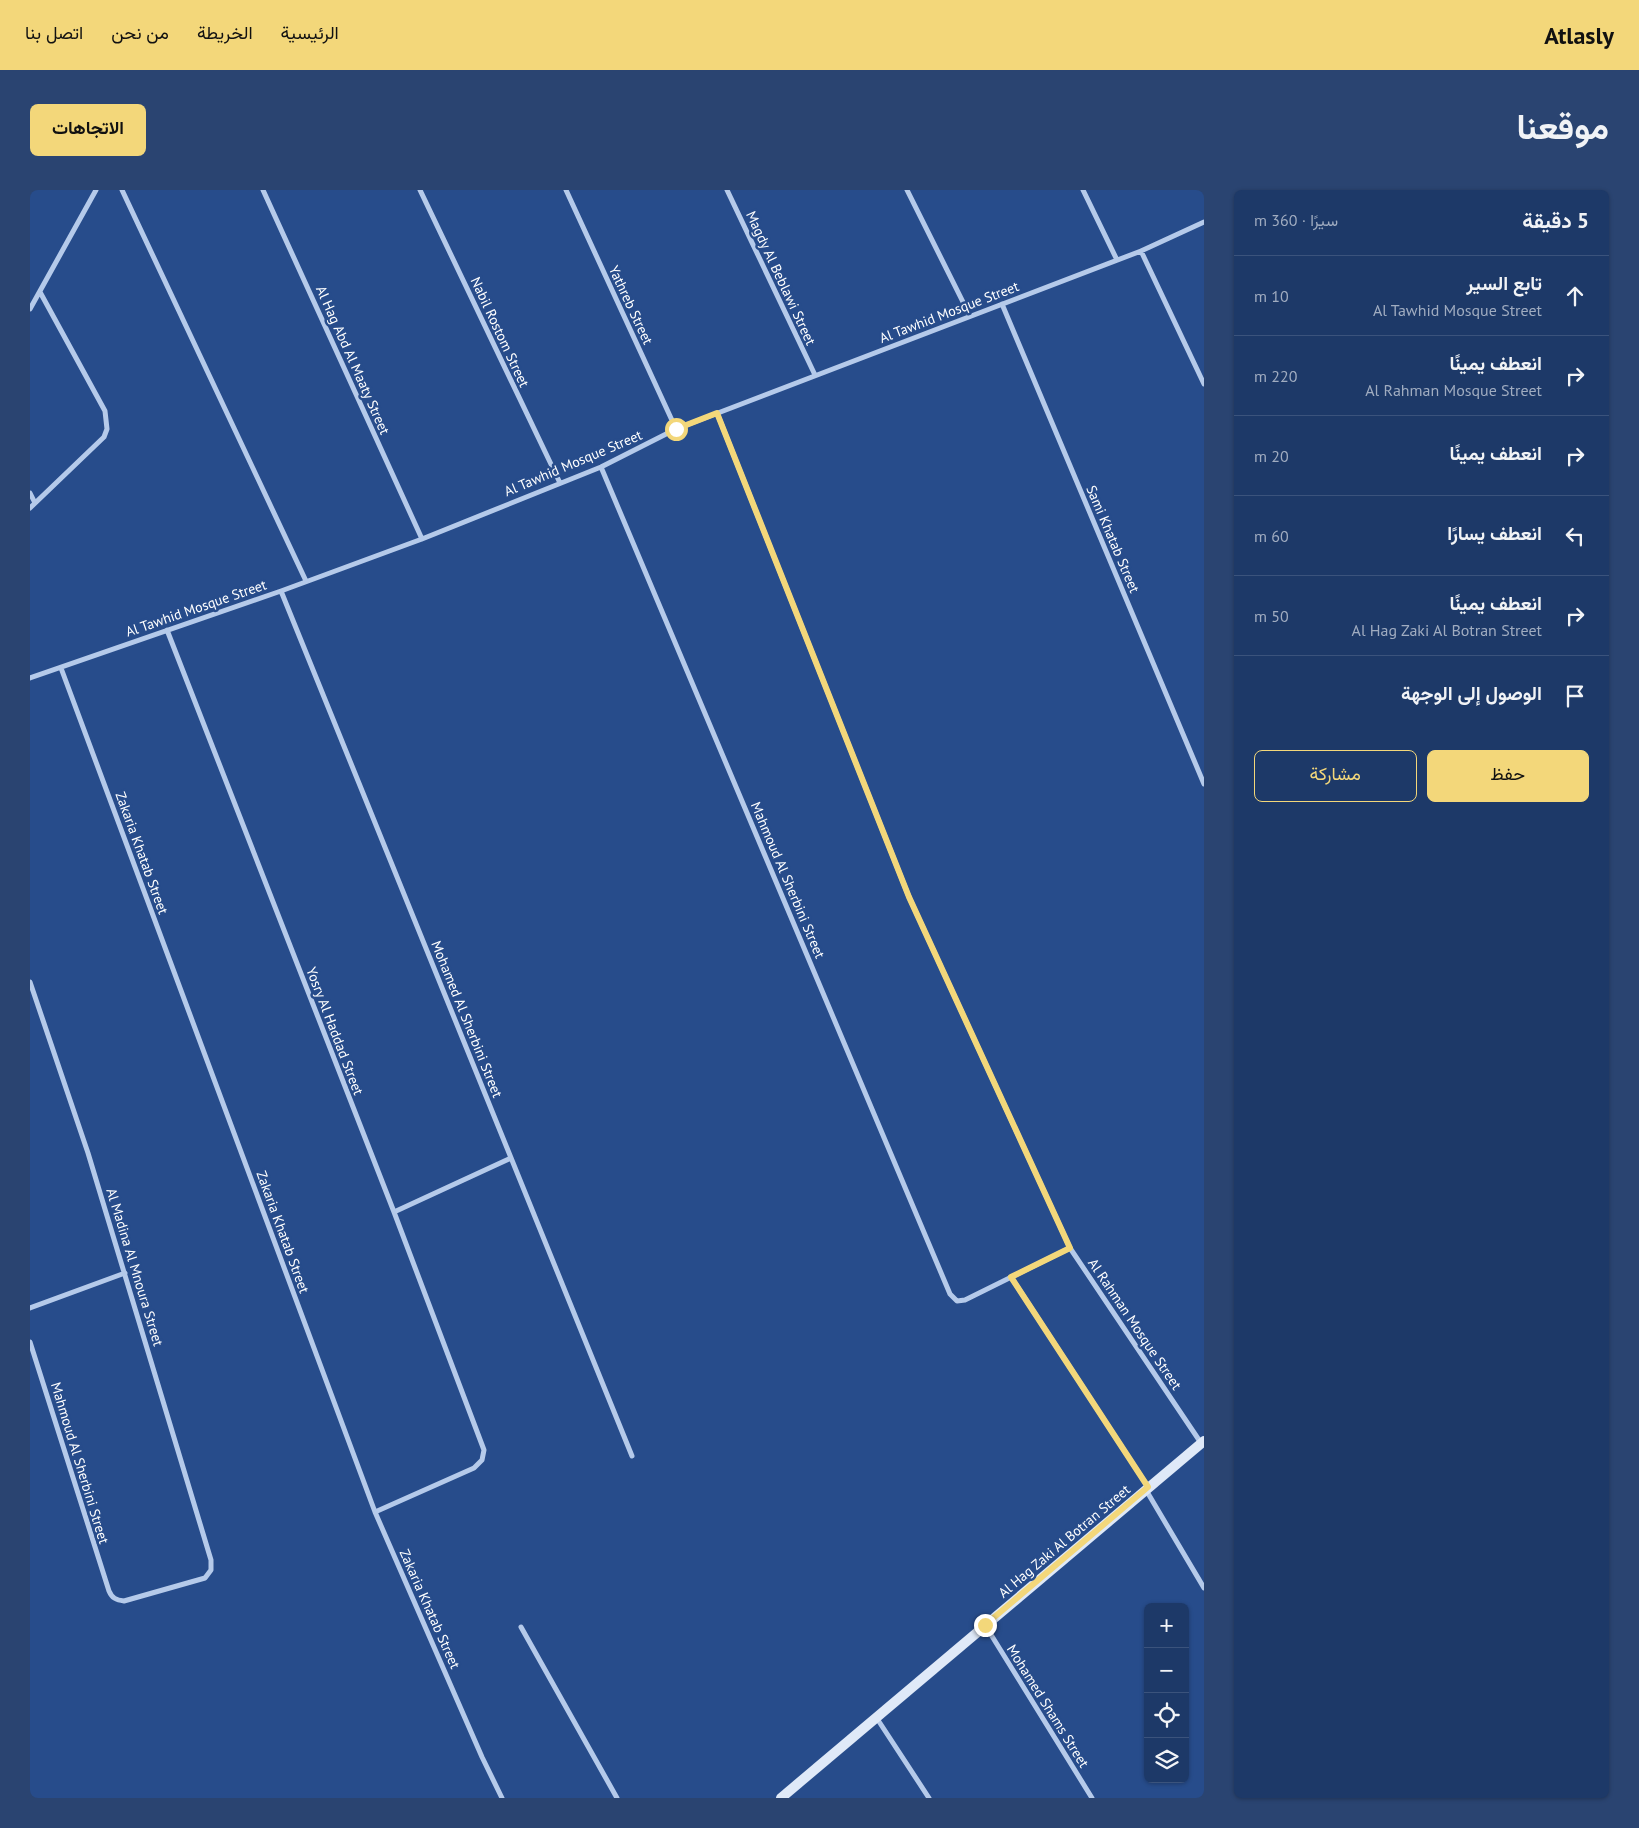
<!DOCTYPE html>
<html lang="ar">
<head>
<meta charset="utf-8">
<style>
	:root { --surface:#1d3968; --page:#2a4471; --text:#f1f3f6; --muted:#a0acc0; --line:#3b537c; --accent:#f3d77a }
	body { margin:0; font-family:"PT Sans",Vazirmatn,sans-serif; background:var(--page); color:var(--text); direction:rtl }
	.controls { position:absolute; right:15px; bottom:15px; display:grid; overflow:hidden; border-radius:8px; box-shadow:0 1px 4px #0004 }
	.controls button { width:45px; height:45px; display:grid; place-items:center; padding:0; border:0; border-bottom:1px solid var(--line); background:var(--surface); color:var(--text); font:25px sans-serif }
	.stop { position:absolute; width:15px; height:15px; margin:-11px; border:4px solid #f3d77a; border-radius:50%; background:#fff }
	.stop.end { background:#f3d77a; border-color:#fff; box-shadow:0 1px 5px #0008 }
	.list { margin:0; padding:0; list-style:none }
	h2 { display:flex; justify-content:space-between; align-items:center; height:65px; margin:0; padding:0 20px; font-size:21px }
	h2 small { font-size:16px; font-weight:400; color:var(--muted) }
	.list li { display:grid; grid-template-columns:32px 1fr auto; gap:15px; align-items:center; box-sizing:border-box; height:80px; padding:0 20px; border-top:1px solid var(--line) }
	.list b { display:block; font-size:19px; white-space:nowrap }
	.list p { margin:0; font-size:16px; white-space:nowrap; color:var(--muted) }
	.list em { font-size:16px; font-style:normal; color:var(--muted) }
	.actions { display:flex; gap:10px; padding:15px 20px }
	.actions a { flex:1; padding:11px 0; border:1px solid var(--accent); border-radius:8px; text-align:center; font-size:18px; color:var(--accent) }
	.actions .main { background:var(--accent); color:#111 }
	.icon { flex:none; width:28px; height:28px; fill:none; stroke:currentColor; stroke-width:2; stroke-linecap:round; stroke-linejoin:round }
	.map { position:relative; flex:none; width:1174px; height:1608px; overflow:hidden; direction:ltr; border-radius:8px }
	header { display:flex; align-items:center; gap:30px; box-sizing:border-box; height:70px; padding:0 25px; background:var(--accent); color:#111 }
	header strong { font-size:24px }
	nav { display:flex; gap:28px; margin-inline-start:auto; font-size:18px }
	.intro { display:flex; align-items:center; justify-content:space-between; box-sizing:border-box; height:120px; padding:0 30px }
	h1 { margin:0; font-size:35px }
	.button { padding:12px 22px; border-radius:8px; background:var(--accent); color:#111; font-size:18px; font-weight:700 }
	main { display:flex; gap:30px; padding:0 30px }
	aside { flex:1; background:var(--surface); border-radius:8px; box-shadow:0 1px 4px #0004 }
	.map>svg:first-child { display:block }
</style>
</head>
<body>
<header>
<strong>Atlasly</strong>
<nav><a>الرئيسية</a><a>الخريطة</a><a>من نحن</a><a>اتصل بنا</a></nav>
</header>
<div class="intro"><h1>موقعنا</h1><a class="button">الاتجاهات</a></div>
<main>
<aside>
<h2>5 دقيقة<small>سيرًا · 360 m</small></h2>
<ul class="list">
<li><svg class="icon" aria-label="ahead" viewBox="0 0 24 24"><path d="M12 20V5M6 11l6-6 6 6"/></svg><div><b>تابع السير</b><p>Al Tawhid Mosque Street</p></div><em>10 m</em></li>
<li><svg class="icon" aria-label="right" viewBox="0 0 24 24"><path d="M7 20v-9h11M14 6l5 5-5 5"/></svg><div><b>انعطف يمينًا</b><p>Al Rahman Mosque Street</p></div><em>220 m</em></li>
<li><svg class="icon" aria-label="right" viewBox="0 0 24 24"><path d="M7 20v-9h11M14 6l5 5-5 5"/></svg><div><b>انعطف يمينًا</b></div><em>20 m</em></li>
<li><svg class="icon" aria-label="left" viewBox="0 0 24 24"><path d="M17 20v-9H6M10 6l-5 5 5 5"/></svg><div><b>انعطف يسارًا</b></div><em>60 m</em></li>
<li><svg class="icon" aria-label="right" viewBox="0 0 24 24"><path d="M7 20v-9h11M14 6l5 5-5 5"/></svg><div><b>انعطف يمينًا</b><p>Al Hag Zaki Al Botran Street</p></div><em>50 m</em></li>
<li><svg class="icon" aria-label="arrive" viewBox="0 0 24 24"><path d="M6 21V4h12l-3 4 3 4H6"/></svg><div><b>الوصول إلى الوجهة</b></div></li>
</ul>
<div class="actions"><a class="main">حفظ</a><a>مشاركة</a></div>
</aside>
<div class="map">
<svg width="1174" height="1608" viewBox="0 0 1174 1608">
	<rect width="100%" height="100%" fill="#274c8b"/>
	<g fill="none" stroke-linecap="round" stroke-linejoin="round">
		<path stroke="#b5caea" stroke-width="5" d="M92,0l184,391
			M233,0l159,349
			M390,0l140,293
			M536,0l110,239
			M697,0l88,185
			M877,0l63,126
			M1053,0l34,70
			M1111,61l63,133
			M972,114l202,480
			M0,119l66,-119
			M687,223l192,484 161,351 131,195
			M571,277l349,827 7,7 8,-1 105,-52
			M0,303l5,10
			M0,318l74,-71 3,-8 -2,-18 -65,-119
			M251,401l351,865
			M137,440l227,582 90,238 -2,10 -8,8 -99,44
			M31,478l314,844 107,245 20,41
			M0,488l251,-87 141,-52 179,-72 75,-38 465,-178 63,-29
			M0,792l58,171 123,407v10l-6,8 -81,23c-8,-1 -12,-3 -15,-10l-79,-249
			M364,1022l117,-54
			M981,1087l137,210
			M0,1118l95,-35
			M1116,1300l58,98
			M955,1435l107,173
			M491,1437l96,171
			M846,1527l53,81"/>
		<path stroke="#dfe9f8" stroke-width="10" d="M751,1608l423,-357"/>
	</g>
	<g fill="none" stroke-linecap="round" stroke-linejoin="round">
		<path stroke="#f3d77a" stroke-width="6" d="M646,239l41,-16 192,484 161,351 -59,29 137,210 -163,138"/>
	</g>
	<g text-anchor="middle" stroke-width="5" stroke-linejoin="round" paint-order="stroke">
		<g font-size="14" fill="#fff" stroke="#274c8b">
			<text transform="translate(751 88) rotate(65)" y="5">Magdy Al Beblawi Street</text>
			<text transform="translate(601 115) rotate(65)" y="5">Yathreb Street</text>
			<text transform="translate(919 122) rotate(-21)" y="5">Al Tawhid Mosque Street</text>
			<text transform="translate(470 142) rotate(65)" y="5">Nabil Rostom Street</text>
			<text transform="translate(323 170) rotate(66)" y="5">Al Hag Abd Al Maaty Street</text>
			<text transform="translate(543 273) rotate(-23)" y="5">Al Tawhid Mosque Street</text>
			<text transform="translate(1083 349) rotate(67)" y="5">Sami Khatab Street</text>
			<text transform="translate(166 418) rotate(-19)" y="5">Al Tawhid Mosque Street</text>
			<text transform="translate(112 663) rotate(70)" y="5">Zakaria Khatab Street</text>
			<text transform="translate(758 690) rotate(67)" y="5">Mahmoud Al Sherbini Street</text>
			<text transform="translate(437 829) rotate(68)" y="5">Mohamed Al Sherbini Street</text>
			<text transform="translate(305 841) rotate(69)" y="5">Yosry Al Haddad Street</text>
			<text transform="translate(253 1042) rotate(70)" y="5">Zakaria Khatab Street</text>
			<text transform="translate(105 1077) rotate(73)" y="5">Al Madina Al Mnoura Street</text>
			<text transform="translate(1105 1134) rotate(56)" y="5">Al Rahman Mosque Street</text>
			<text transform="translate(50 1273) rotate(73)" y="5">Mahmoud Al Sherbini Street</text>
			<text transform="translate(1034 1351) rotate(-40)" y="5">Al Hag Zaki Al Botran Street</text>
			<text transform="translate(400 1419) rotate(66)" y="5">Zakaria Khatab Street</text>
			<text transform="translate(1018 1516) rotate(58)" y="5">Mohamed Shams Street</text>
		</g>
	</g>
</svg>
<div class="controls">
<button>+</button>
<button>−</button>
<button><svg class="icon" aria-label="locate" viewBox="0 0 24 24"><circle cx="12" cy="12" r="6"/><path d="M12 2v4M12 18v4M2 12h4M18 12h4"/></svg></button>
<button><svg class="icon" aria-label="layers" viewBox="0 0 24 24"><path d="M12 4l9 5-9 5-9-5zM3 14l9 5 9-5"/></svg></button>
</div>
<div class="stop" style="left:646px;top:239px"></div>
<div class="stop end" style="left:955px;top:1435px"></div>
</div>
</main>
</body>
</html>
